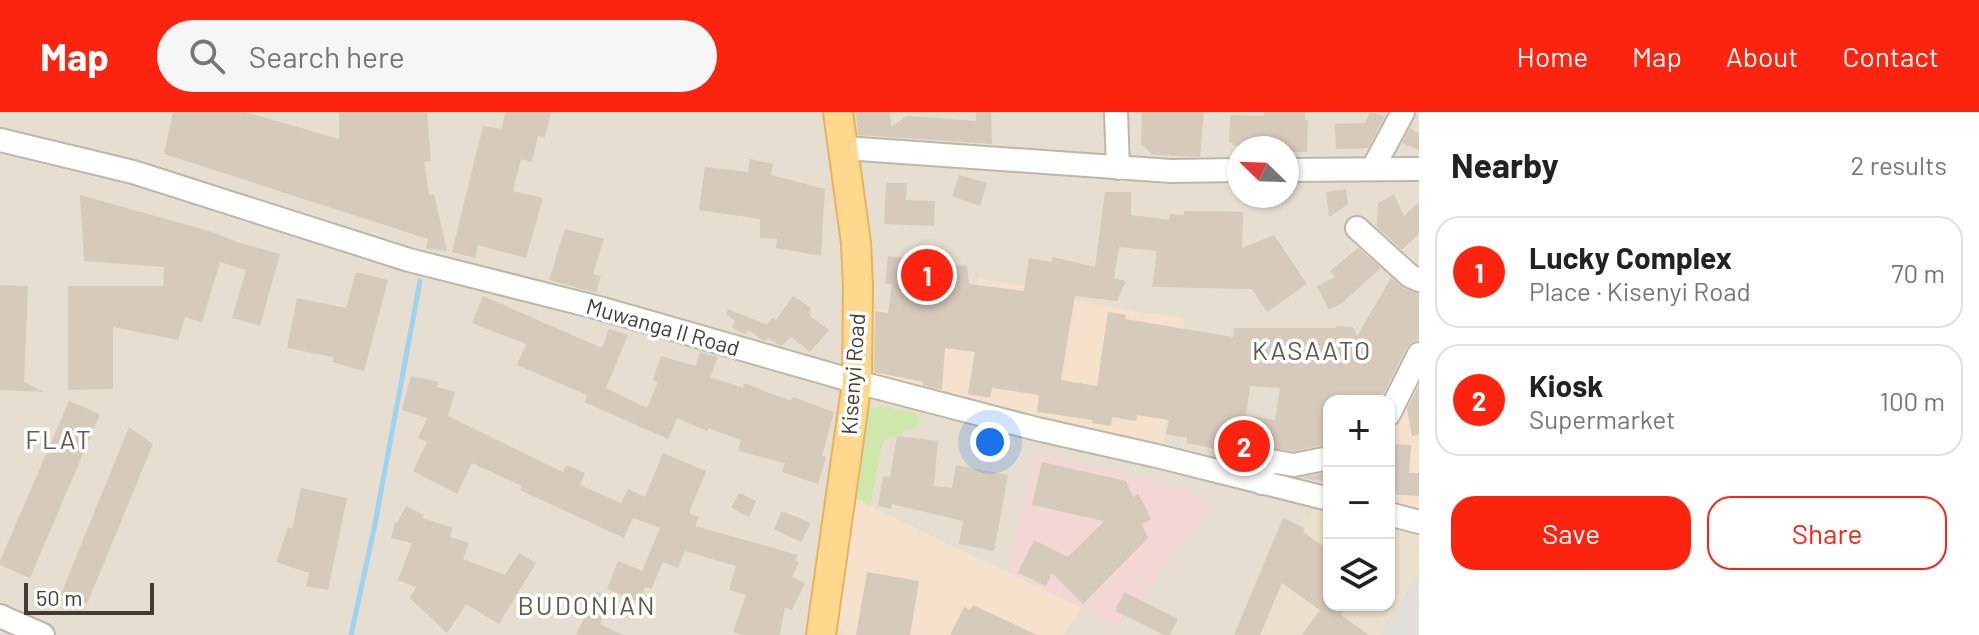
<!DOCTYPE html>
<html lang="en">
<head>
<meta charset="utf-8">
<style>
	:root { --surface:#fff; --page:#f6f6f6; --text:#222; --muted:#767676; --line:#e0e0e0; --accent:#fc240f }
	body { margin:0; font-family:Barlow,sans-serif; background:var(--page); color:var(--text) }
	.controls { position:absolute; right:24px; bottom:24px; display:grid; overflow:hidden; border-radius:16px; box-shadow:0 2px 6px #0004 }
	.controls button { width:72px; height:72px; display:grid; place-items:center; padding:0; border:0; border-bottom:2px solid var(--line); background:var(--surface); color:var(--text); font:40px sans-serif }
	.compass { position:absolute; left:1227px; top:24px; width:72px; height:72px; border-radius:50%; background:var(--surface); box-shadow:0 2px 6px #0004; rotate:293deg }
	.scale { position:absolute; left:24px; bottom:20px; width:130px; box-sizing:border-box; padding-left:8px; border:4px solid #433c33; border-top:0; font-size:22px; line-height:28px; white-space:nowrap; color:#433c33; -webkit-text-stroke:6px #fff; paint-order:stroke }
	.you { position:absolute; left:990px; top:330px; width:28px; height:28px; margin:-20px; border:6px solid #fff; border-radius:50%; background:#1a73e8; box-shadow:0 0 0 12px #1a73e833 }
	.badge { display:grid; place-items:center; width:52px; height:52px; border-radius:50%; background:var(--accent); color:#fff; font-size:26px; font-weight:700 }
	.pin { position:absolute; translate:-50% -50%; border:4px solid #fff; box-shadow:0 2px 8px #0006 }
	.list { margin:0; padding:0; list-style:none }
	h2 { display:flex; justify-content:space-between; align-items:center; height:104px; margin:0; padding:0 32px; font-size:34px }
	h2 small { font-size:26px; font-weight:400; color:var(--muted) }
	.list li { display:grid; grid-template-columns:52px 1fr auto; gap:24px; align-items:center; box-sizing:border-box; height:112px; margin:0 16px 16px; padding:0 16px; border:2px solid var(--line); border-radius:24px }
	.list b { display:block; font-size:30px; white-space:nowrap }
	.list p { margin:0; font-size:26px; white-space:nowrap; color:var(--muted) }
	.list em { font-size:26px; font-style:normal; color:var(--muted) }
	.actions { display:flex; gap:16px; padding:24px 32px }
	.actions a { flex:1; padding:18px 0; border:2px solid var(--accent); border-radius:24px; text-align:center; font-size:28px; color:var(--accent) }
	.actions .main { background:var(--accent); color:#fff }
	.icon { flex:none; width:44px; height:44px; fill:none; stroke:currentColor; stroke-width:2; stroke-linecap:round; stroke-linejoin:round }
	.map { position:relative; flex:none; width:1419px; height:523px; overflow:hidden }
	header { display:flex; align-items:center; gap:48px; box-sizing:border-box; height:112px; padding:0 40px; background:var(--accent); color:#fff }
	header strong { font-size:38px }
	nav { display:flex; gap:44px; margin-inline-start:auto; font-size:28px }
	.search { width:560px; height:72px; background:var(--page); display:flex; align-items:center; gap:20px; box-sizing:border-box; padding:0 28px; border-radius:44px; color:var(--muted); font-size:30px }
	main { display:flex }
	aside { flex:1; background:var(--surface) }
	.map>svg:first-child { display:block }
</style>
</head>
<body>
<header>
<strong>Map</strong>
<div class="search"><svg class="icon" aria-label="search" viewBox="0 0 24 24"><circle cx="10" cy="10" r="6"/><path d="M15 15l6 6"/></svg>Search here</div>
<nav><a>Home</a><a>Map</a><a>About</a><a>Contact</a></nav>
</header>
<main>
<div class="map">
<svg width="1419" height="523" viewBox="0 0 1419 523">
	<rect width="100%" height="100%" fill="#f2ece3"/>
	<path fill="#e6ded0" fill-rule="evenodd" d="M0,0h1419v523h-1419zM1239,36h48v48h-48zM1329,289h60v204h-60z"/>
	<path fill="#f5e1cc" d="M978,166l75,13v4l78,16 54,7 -22,126 -132,-27 -161,-40 -1,-68 104,11z
		M1408,268l11,4v126l-30,-8v-78z
		M850,382l20,12 212,102 -18,27h-214l-17,-8z"/>
	<path fill="#ebe0cc" d="M1312,397l17,4v92h60v-78l30,7v101h-165z"/>
	<path fill="#f3d7d5" d="M1034,338l156,39 -3,5 29,7 -98,124 -111,-53z"/>
	<path fill="#cfe7aa" d="M882,294l39,9 -4,11 -34,15 -13,65 -20,-12 15,-84z"/>
	<path fill="#e2dfdb" d="M1416,463l3,1v59h-39z"/>
	<g fill="none" stroke-linecap="round" stroke-linejoin="round">
		<path stroke="#9dd3f0" stroke-width="5" d="M351,523l23,-106 46,-248"/>
	</g>
	<path fill="#d6cabb" fill-rule="evenodd" d="M173,0h72l94,27v-27h88l4,49 -7,1 5,33 5,-1 13,57 -21,-3 2,-9 -264,-85z
		M506,0h45l-6,25 -7,-1 -6,26 -11,-3 -8,32 30,7 -17,60 -48,-13 -3,13 -23,-6 31,-126 18,3z
		M856,0h34l1,15 16,-11 69,5v-9h15l1,32 -134,-9z
		M1142,0h62l-4,45 -47,-2 -12,-11z
		M1264,0h41v8h3l-1,32h-20v-4l-54,-2v-3h-4l1,-28 34,1z
		M1370,0l15,4 -17,32 -32,1 -1,-25 30,-1z
		M1410,16l9,5v17l-17,-7z
		M750,47l23,5 -2,11 54,14 -4,67 -45,-8 1,-9 -17,-1v-19l-61,-9 6,-43 43,5z
		M959,63l28,8 -7,23 -28,-10z
		M886,71h21l-1,17 29,1 -1,25 -50,-2z
		M1346,77l2,15 -19,13 -3,-25z
		M1105,80h26v23l38,5 1,-6 14,1v-4l59,1 -1,36 32,-13 33,49 -40,28 -15,-23 -100,-2 5,-36 -38,-4 -5,31 12,3 -9,20 -42,-5 -14,84 36,6 11,-74 18,3 -1,4 108,18 1,-9h103l-1,-2 17,1 4,9 34,-58 13,11 15,5v46l-7,2 -6,6 -26,53h-51v43l-35,7 -33,-4 -9,9 -66,-13 1,-5 -21,-4 3,-14 -32,-5 -1,6 -24,-4 -1,9 -19,-3 1,-3 -56,-8 2,-17 -47,-7 -2,10 -22,-4 7,-42 -30,-4 -3,42 -19,-5v-3l-49,-10 1,-61 13,2 4,-29h-7l3,-28 79,10 2,18 55,7 5,-33 23,4 1,-5 42,10zM1250,274l30,2 -5,32 -29,-5z
		M1394,82l10,22 15,-14v32l-17,16 -28,-26 3,1 1,-22z
		M80,83l129,36 31,12 40,11 -20,72 -28,-8 14,-48 -26,-8 -18,60 -17,-5 -7,23 -65,-13v62l-45,1v-104h95l1,-19 -80,-6z
		M565,117l39,10 -11,35 8,2 -5,17 -47,-13z
		M1358,136l23,20 -39,35 -13,7 -12,-24 18,-9 -5,-6z
		M356,160l32,8 -24,91 -32,-9 1,-5 -46,-9 10,-50 49,10z
		M0,173l28,1 -4,96 20,10 -44,-2z
		M483,184l119,52 7,-19 19,6 -22,53 41,20 11,-26 -5,-2 8,-24 35,10 4,-14 18,5 -8,20 33,11 1,-5 47,18 2,-4 41,15 -12,44 4,1 -8,27 -36,-12 3,-9 -47,-12 3,-11 -33,-12 -1,3 -30,-13 -9,21 -84,-37 3,-7 -70,-30 9,-21 -54,-21z
		M793,184l17,11 1,10 18,13 -19,22 -19,-15 -10,9 -13,-8 -2,3 -4,-1 -14,-10 -2,4 -14,-6 3,-7 -9,-7 2,-5 39,16 5,-7 4,2z
		M411,264l28,6 -2,5 18,5 -7,24 115,56 3,-7 19,8 -5,12 41,18 7,-14 17,8 18,-44 43,18 -17,42 10,4 -4,9 103,29 -3,5 4,2 -7,15 13,6 -13,27 -7,-3 -5,28h-38l-9,-3 13,-37 -17,-5 7,-24 -51,-15 -7,17 -15,-6 -12,27 -6,-2 -6,15 -32,-13 11,-28 24,10 18,-43 -27,-10 -9,20 -104,-48 2,-4 -50,-23 -15,31 -44,-23 14,-29 -9,-4 9,-20 -25,-8z
		M1419,273v50l-7,1 -5,-27z
		M69,289l31,13 -70,164 -30,-13v-4z
		M129,315l24,17 -66,160 -26,-10z
		M897,324l41,5 -4,45 18,2 4,-23 52,10 -14,76 -35,-7 4,-23 -71,-17 -1,5 -13,-3 5,-30 7,1z
		M1389,332l22,1 -2,28h10v23l-30,-2z
		M1042,350l84,19 7,16 5,-3 5,8 8,18 -9,4 6,14 -65,66 -31,-31 -6,13 -28,-13 16,-33 34,17 36,-36 -72,-16z
		M1329,360v10l-27,-4z
		M301,376l46,10 -19,92 -22,-4 3,-13 -33,-11 12,-35 4,2z
		M739,381l17,8 -7,16 -18,-9z
		M406,394l18,9 -2,3 31,10 -3,9 19,6 -6,16 42,16 14,-22 17,10 -37,61 -33,-20 -19,29 -37,-35 6,-11 -18,-7 14,-37 -21,-5 4,-15h2z
		M782,399l29,12 -10,19 -27,-13z
		M1283,406l22,10 -2,4 26,18v55h19l-7,10 28,20h-67l18,-25 -38,-27 -22,52h-26z
		M867,460l52,9 -9,54h-54z
		M597,480l15,6 -12,26 23,11h-47z
		M1124,480l54,27 -8,16h-6l-49,-24z
		M973,493l64,30h-87l14,-28 6,3z"/>
	<g fill="none" stroke-linecap="round" stroke-linejoin="round">
		<g stroke="#c0b6a8" stroke-width="26">
			<path id="minor" d="M1116,0l2,56
				M0,28l133,32 276,88 194,49 254,73 180,47 120,27 172,43
				M845,36l326,23 68,-1
				M1373,56l30,-56
				M1287,58l132,-1
				M1357,116l53,48 9,4
				M1389,302l30,-60
				M1262,371l3,-23 29,5 35,-7
				M1389,402l30,8
				M0,504l43,19"/>
		</g>
		<g stroke="#e4b35e" stroke-width="32">
			<path id="major" d="M821,523l36,-253 1,-96 -2,-43 -18,-131"/>
		</g>
		<use href="#minor" stroke="#fff" stroke-width="22"/>
		<use href="#major" stroke="#ffd88e" stroke-width="28"/>
	</g>
	<g text-anchor="middle" stroke-width="7" stroke-linejoin="round" paint-order="stroke">
		<g font-size="22" fill="#433c33" stroke="#fff">
			<text transform="translate(663 215) rotate(16)" y="8">Muwanga II Road</text>
			<text transform="translate(853 262) rotate(-86)" y="8">Kisenyi Road</text>
		</g>
		<g font-size="26" letter-spacing="2" fill="#66594a" stroke="#fff">
			<text x="1312" y="248">KASAATO</text>
			<text x="59" y="337">FLAT</text>
			<text x="587" y="503">BUDONIAN</text>
		</g>
	</g>
</svg>
<div class="controls">
<button>+</button>
<button>−</button>
<button><svg class="icon" aria-label="layers" viewBox="0 0 24 24"><path d="M12 4l9 5-9 5-9-5zM3 14l9 5 9-5"/></svg></button>
</div>
<svg class="compass" viewBox="-18 -18 36 36"><path d="M0-13l5 13h-10z" fill="#e53935"/><path d="M0 13l5-13h-10z" fill="#767676"/></svg>
<div class="scale">50 m</div>
<div class="you"></div>
<div class="pin badge" style="left:927px;top:163px">1</div>
<div class="pin badge" style="left:1244px;top:334px">2</div>
</div>
<aside>
<h2>Nearby<small>2 results</small></h2>
<ul class="list">
<li><span class="badge">1</span><div><b>Lucky Complex</b><p>Place · Kisenyi Road</p></div><em>70 m</em></li>
<li><span class="badge">2</span><div><b>Kiosk</b><p>Supermarket</p></div><em>100 m</em></li>
</ul>
<div class="actions"><a class="main">Save</a><a>Share</a></div>
</aside>
</main>
</body>
</html>
